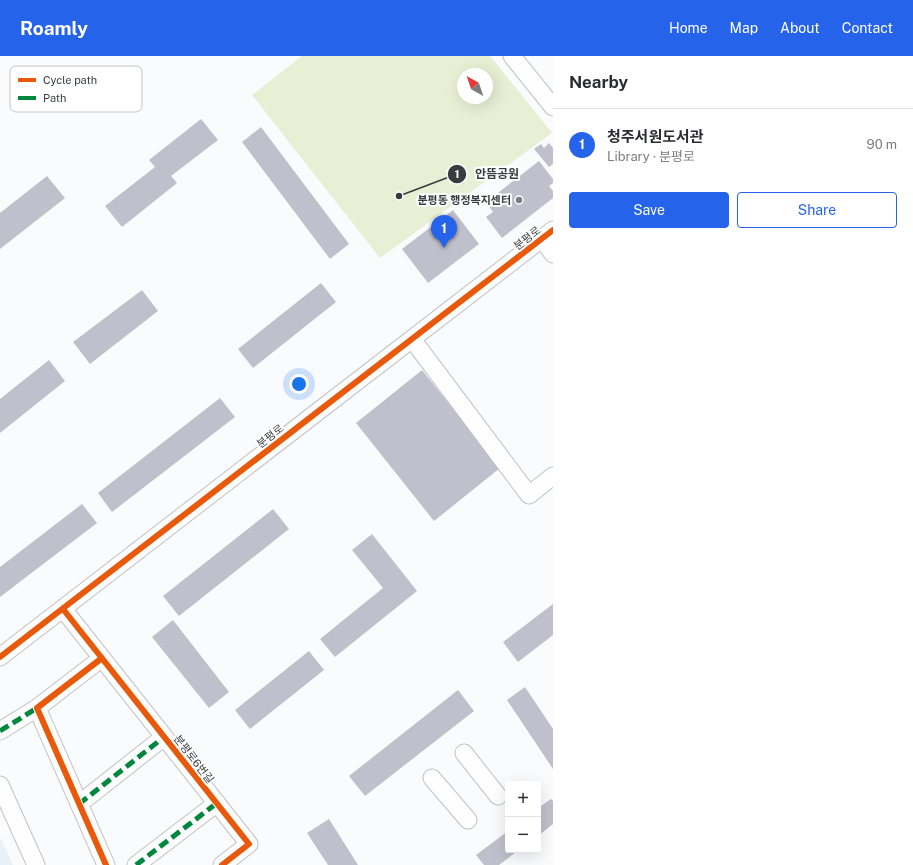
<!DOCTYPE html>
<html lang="en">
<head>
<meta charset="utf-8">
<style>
	:root { --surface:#fff; --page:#f7f7f7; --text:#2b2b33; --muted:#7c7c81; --line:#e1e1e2; --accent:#2563eb }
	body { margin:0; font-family:"Public Sans","Noto Sans KR",sans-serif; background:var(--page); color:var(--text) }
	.controls { position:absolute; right:12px; bottom:12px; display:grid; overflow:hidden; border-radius:4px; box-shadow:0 4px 16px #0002 }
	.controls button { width:36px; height:36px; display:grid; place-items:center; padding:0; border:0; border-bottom:1px solid var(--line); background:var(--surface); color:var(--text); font:20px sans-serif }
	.compass { position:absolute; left:457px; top:12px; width:36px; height:36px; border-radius:50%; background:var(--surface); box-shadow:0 4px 16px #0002; rotate:320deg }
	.you { position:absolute; left:299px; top:328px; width:14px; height:14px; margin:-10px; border:3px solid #fff; border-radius:50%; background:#1a73e8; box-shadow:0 0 0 6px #1a73e833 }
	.badge { display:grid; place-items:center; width:26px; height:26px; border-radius:50%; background:var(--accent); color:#fff; font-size:13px; font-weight:700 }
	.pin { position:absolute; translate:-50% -33px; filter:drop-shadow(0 1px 2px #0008) }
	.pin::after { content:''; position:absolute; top:21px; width:14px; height:12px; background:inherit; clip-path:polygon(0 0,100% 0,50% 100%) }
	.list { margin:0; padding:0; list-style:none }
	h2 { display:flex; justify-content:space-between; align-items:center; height:52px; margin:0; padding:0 16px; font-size:17px }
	h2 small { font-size:13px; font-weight:400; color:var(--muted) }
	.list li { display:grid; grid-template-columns:26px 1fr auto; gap:12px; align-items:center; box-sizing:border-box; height:72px; padding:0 16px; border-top:1px solid var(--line) }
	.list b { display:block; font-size:15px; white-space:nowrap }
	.list p { margin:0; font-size:13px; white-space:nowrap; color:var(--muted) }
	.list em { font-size:13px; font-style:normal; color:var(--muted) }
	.actions { display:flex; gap:8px; padding:12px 16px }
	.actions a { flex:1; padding:9px 0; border:1px solid var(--accent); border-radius:4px; text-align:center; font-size:14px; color:var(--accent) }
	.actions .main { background:var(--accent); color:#fff }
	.map { position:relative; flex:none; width:553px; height:809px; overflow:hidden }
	header { display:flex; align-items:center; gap:24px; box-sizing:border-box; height:56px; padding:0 20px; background:var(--accent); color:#fff }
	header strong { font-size:19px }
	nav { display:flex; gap:22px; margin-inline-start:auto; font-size:14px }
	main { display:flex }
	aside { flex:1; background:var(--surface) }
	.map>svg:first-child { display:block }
</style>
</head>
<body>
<header>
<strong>Roamly</strong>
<nav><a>Home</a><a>Map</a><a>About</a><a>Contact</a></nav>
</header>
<main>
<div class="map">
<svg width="553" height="809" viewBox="0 0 553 809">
	<rect width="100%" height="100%" fill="#f9fbfd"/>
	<path fill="#e8f0f8" d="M0,781l13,28h-13z"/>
	<path fill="#e8efd4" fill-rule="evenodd" d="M302,0h188l62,77 -172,125 -128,-163zM463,18h24v24h-24z"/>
	<path fill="#c0c0cc" d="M201,63l17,21 -47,36 6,7 -55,44 -17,-21 50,-39 -6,-7z
		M261,71l88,117 -19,15 -88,-117z
		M549,87l4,5v16l-4,3 -15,-18 7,-5 3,4z
		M539,105l14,18v4l-4,3 4,5v7l-51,40 -16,-21 7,-5 -7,-10z
		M47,120l18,22 -65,51v-36z
		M453,154l26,34 -51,39 -26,-34z
		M321,227l15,19 -83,66 -15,-19z
		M142,234l16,21 -68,53 -17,-22z
		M49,304l16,21 -65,52v-34z
		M422,314l78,98 -66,53 -78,-98z
		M220,342l15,19 -123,95 -14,-19z
		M82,448l15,19 -97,74v-30z
		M273,453l16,20 -110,87 -16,-20z
		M372,478l45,57 -82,66 -15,-18 63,-51 -31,-38z
		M553,548v31l-35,27 -15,-20z
		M173,564l56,72 -20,16 -57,-71z
		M309,595l15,19 -74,59 -15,-19z
		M525,631l28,42v40l-46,-69z
		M458,634l16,21 -109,85 -16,-20z
		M551,743l2,2v23l-15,12v-28z
		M329,763l29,46h-30l-21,-32z
		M508,775v19h11l-20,15h-15l-8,-10z"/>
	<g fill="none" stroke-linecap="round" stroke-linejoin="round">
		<g stroke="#c0c2c4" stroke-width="19">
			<path id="minor" d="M512,0l41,51
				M542,183l11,15
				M412,283l117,156 24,-19
				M63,553l186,235 -27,21
				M0,601l553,-427
				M102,602l-65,50 69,157
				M0,675l37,-23
				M464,697l34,43
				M432,722l36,42
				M0,729l36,80
				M79,748l85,-67
				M136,809l81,-62"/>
		</g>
		<use href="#minor" stroke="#fefeff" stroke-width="17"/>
		<path stroke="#00873e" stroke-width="5" stroke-dasharray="10 5" stroke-linecap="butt" d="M0,675l37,-23
			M79,748l85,-67
			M136,809l81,-62"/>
		<g stroke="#fff" stroke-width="8">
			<path id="cycleway" d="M63,553l186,235 -27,21
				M0,601l553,-427
				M102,602l-65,50 69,157"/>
		</g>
		<use href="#cycleway" stroke="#e8590c" stroke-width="6"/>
	</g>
	<circle fill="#7c7f82" stroke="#fff" stroke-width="1.5" cx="519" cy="144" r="4"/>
	<g text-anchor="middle" stroke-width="4" stroke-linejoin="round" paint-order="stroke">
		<g font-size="11" font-weight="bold" fill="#393c3f" stroke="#fff" text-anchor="end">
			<text x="511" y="148">분평동 행정복지센터</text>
		</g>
		<g font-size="11" fill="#393c3f" stroke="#fff">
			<text transform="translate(527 182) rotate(-38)" y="4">분평로</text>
			<text transform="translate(270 380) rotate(-38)" y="4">분평로</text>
			<text transform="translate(194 703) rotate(52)" y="4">분평로6번길</text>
		</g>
	</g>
	<rect x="10" y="10" width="132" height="46" rx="6" fill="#fff" stroke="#c4c4c5" stroke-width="1"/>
	<rect x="18" y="22" width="18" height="4" fill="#e8590c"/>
	<rect x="18" y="40" width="18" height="4" fill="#00873e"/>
	<g font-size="11" fill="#393c3f">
		<text x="43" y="28">Cycle path</text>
		<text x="43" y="46">Path</text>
	</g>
	<path fill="none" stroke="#393c3f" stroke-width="1.5" d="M399 140L457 118"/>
	<g fill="#393c3f" stroke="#fff" stroke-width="1.5">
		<circle cx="399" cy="140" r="4"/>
		<circle cx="457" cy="118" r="10"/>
	</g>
	<g font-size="12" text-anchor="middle" font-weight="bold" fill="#fff">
		<text x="457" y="122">1</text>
	</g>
	<g font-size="12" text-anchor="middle" font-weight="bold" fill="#393c3f" stroke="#fff" stroke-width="4" stroke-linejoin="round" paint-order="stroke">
		<text x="497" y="122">안뜸공원</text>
	</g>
</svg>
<div class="controls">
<button>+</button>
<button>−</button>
</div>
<svg class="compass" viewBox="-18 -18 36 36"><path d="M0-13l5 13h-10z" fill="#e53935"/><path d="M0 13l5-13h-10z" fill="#7c7c81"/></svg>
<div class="you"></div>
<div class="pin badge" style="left:444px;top:192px">1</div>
</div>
<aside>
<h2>Nearby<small></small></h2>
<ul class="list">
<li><span class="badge">1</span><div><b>청주서원도서관</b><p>Library · 분평로</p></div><em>90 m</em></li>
</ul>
<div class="actions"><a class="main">Save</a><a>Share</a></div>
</aside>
</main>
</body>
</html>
